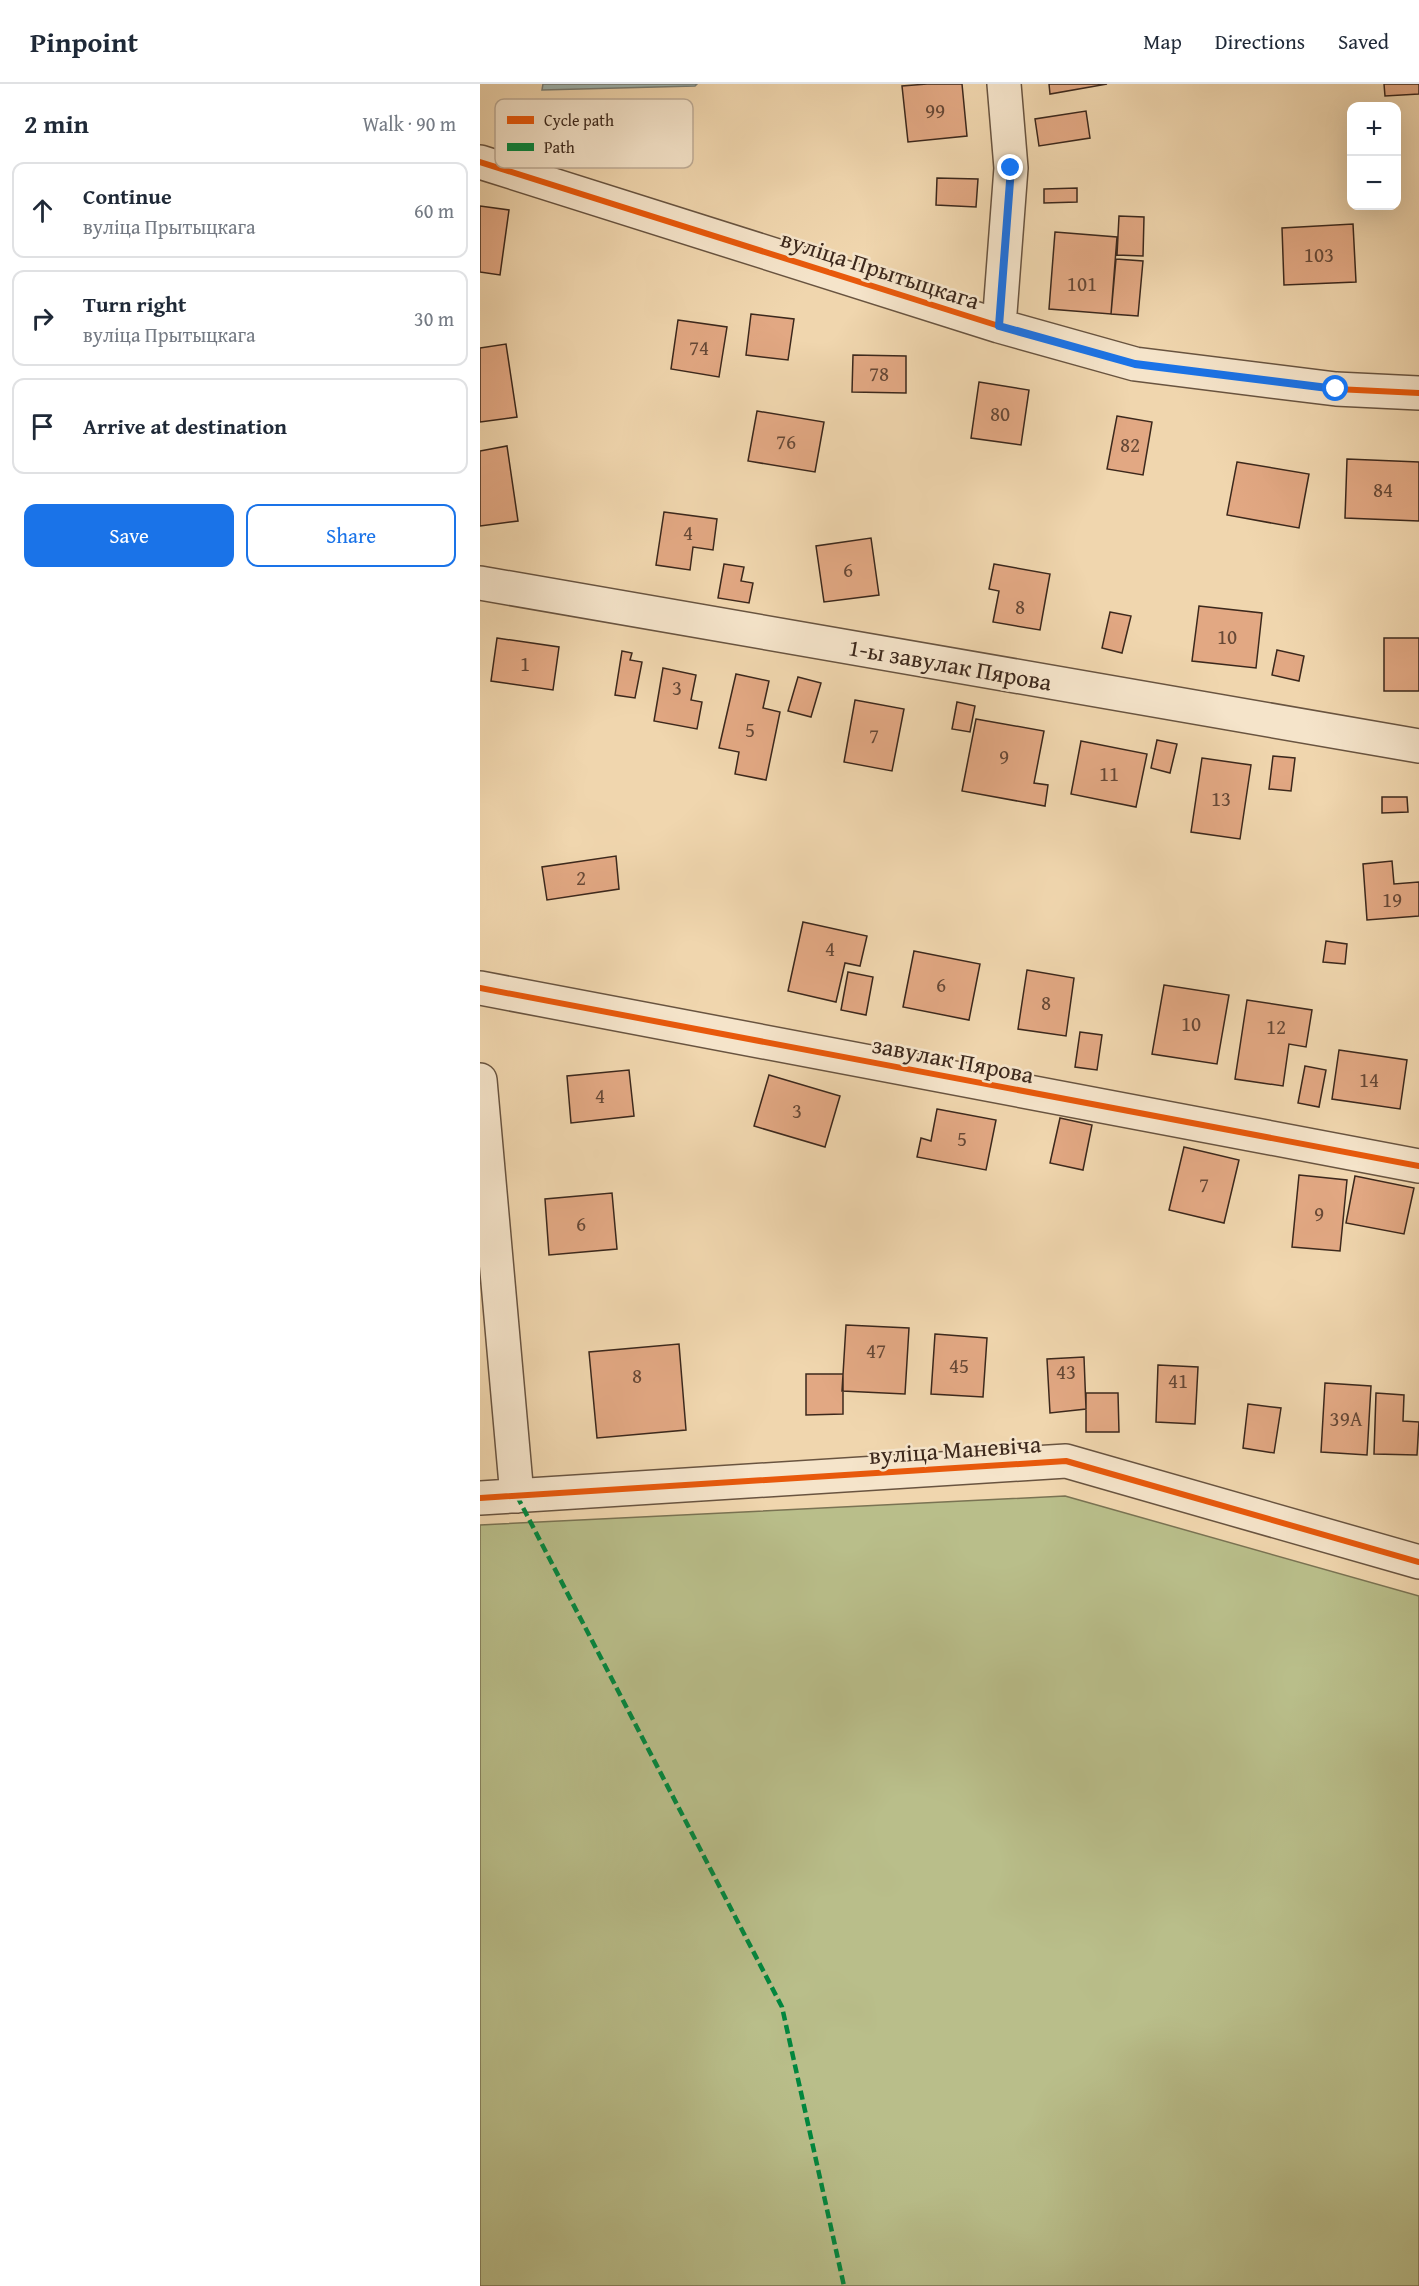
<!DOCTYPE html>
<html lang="en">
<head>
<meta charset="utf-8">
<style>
	:root { --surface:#fff; --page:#f6f6f7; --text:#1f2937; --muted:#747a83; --line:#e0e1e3; --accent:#1a73e8 }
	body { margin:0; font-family:"Gentium Book Plus",serif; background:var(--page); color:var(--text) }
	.controls { position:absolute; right:18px; top:18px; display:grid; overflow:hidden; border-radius:12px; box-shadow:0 6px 24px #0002 }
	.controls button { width:54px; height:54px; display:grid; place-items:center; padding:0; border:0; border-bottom:2px solid var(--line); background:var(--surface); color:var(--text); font:30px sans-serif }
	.stop { position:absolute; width:18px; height:18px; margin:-14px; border:4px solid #1a73e8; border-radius:50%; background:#fff }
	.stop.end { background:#1a73e8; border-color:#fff; box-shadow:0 2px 6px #0008 }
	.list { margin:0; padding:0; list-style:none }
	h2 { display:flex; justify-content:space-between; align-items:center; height:78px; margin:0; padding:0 24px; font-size:26px }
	h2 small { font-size:20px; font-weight:400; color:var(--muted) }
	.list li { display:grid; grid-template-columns:39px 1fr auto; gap:18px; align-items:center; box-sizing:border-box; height:96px; margin:0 12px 12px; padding:0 12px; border:2px solid var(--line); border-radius:12px }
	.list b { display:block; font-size:22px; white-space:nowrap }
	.list p { margin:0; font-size:20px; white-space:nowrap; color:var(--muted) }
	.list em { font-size:20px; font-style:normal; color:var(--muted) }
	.actions { display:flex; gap:12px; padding:18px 24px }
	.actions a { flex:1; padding:14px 0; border:2px solid var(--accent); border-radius:12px; text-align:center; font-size:21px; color:var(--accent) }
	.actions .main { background:var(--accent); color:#fff }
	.icon { flex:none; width:33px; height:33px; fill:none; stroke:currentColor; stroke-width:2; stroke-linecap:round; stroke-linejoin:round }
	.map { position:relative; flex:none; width:939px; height:2202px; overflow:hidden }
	header { display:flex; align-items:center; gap:36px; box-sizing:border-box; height:84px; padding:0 30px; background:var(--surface); border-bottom:2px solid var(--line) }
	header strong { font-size:28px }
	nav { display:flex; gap:33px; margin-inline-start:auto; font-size:21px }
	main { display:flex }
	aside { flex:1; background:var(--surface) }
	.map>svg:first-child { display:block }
</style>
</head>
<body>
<header>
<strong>Pinpoint</strong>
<nav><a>Map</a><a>Directions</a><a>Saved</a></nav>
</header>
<main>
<aside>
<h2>2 min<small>Walk · 90 m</small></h2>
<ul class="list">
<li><svg class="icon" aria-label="ahead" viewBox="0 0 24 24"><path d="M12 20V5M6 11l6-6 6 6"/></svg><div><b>Continue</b><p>вуліца Прытыцкага</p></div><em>60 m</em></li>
<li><svg class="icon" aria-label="right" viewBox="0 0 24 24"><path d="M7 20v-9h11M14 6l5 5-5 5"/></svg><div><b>Turn right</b><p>вуліца Прытыцкага</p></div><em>30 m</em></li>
<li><svg class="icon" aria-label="arrive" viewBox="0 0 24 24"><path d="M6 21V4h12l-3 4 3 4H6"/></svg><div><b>Arrive at destination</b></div></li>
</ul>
<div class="actions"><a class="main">Save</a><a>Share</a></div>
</aside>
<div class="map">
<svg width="939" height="2202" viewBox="0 0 939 2202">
	<rect width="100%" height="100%" fill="#f0d6ae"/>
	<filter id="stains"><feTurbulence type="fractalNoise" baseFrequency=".00333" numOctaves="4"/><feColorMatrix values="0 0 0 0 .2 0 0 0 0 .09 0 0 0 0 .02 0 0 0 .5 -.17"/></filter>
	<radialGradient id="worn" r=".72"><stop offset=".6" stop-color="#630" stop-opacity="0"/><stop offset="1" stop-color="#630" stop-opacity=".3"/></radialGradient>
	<path fill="#b9be8a" stroke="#7a7353" stroke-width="1.5" d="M585,1412l354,100v690h-939v-761z"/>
	<path fill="#9db7b4" stroke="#767e77" stroke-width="1.5" d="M63,0h154l-2,2 -153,4z"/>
	<path fill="#e2a883" stroke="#3c281c" stroke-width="1.5" d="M447,0h35l5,52 -59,6 -6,-56z
		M569,0h58l-57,10z
		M904,0h35v10l-34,2z
		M606,27l4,27 -51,8 -4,-27z
		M457,94l41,1 -2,28 -40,-2z
		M597,104v14l-33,1v-14z
		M0,122l29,4 -9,65 -20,-3z
		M639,132l25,1 -1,39 -26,-1z
		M873,140l3,58 -72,3 -2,-57z
		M575,148l62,5 -6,77 -62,-5z
		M636,175l27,2 -5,55 -27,-2z
		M271,230l43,5 -6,41 -42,-5z
		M198,236l49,7 -8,50 -48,-8z
		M26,260l11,73 -37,5v-74z
		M373,271l53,1v37l-54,-1z
		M499,298l50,8 -8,55 -50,-7z
		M277,327l67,11 -9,50 -67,-11z
		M637,332l35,6 -9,53 -36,-6z
		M27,362l11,75 -38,5v-75z
		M867,375l72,3v59l-74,-3z
		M757,378l72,12 -10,54 -72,-13z
		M184,428l53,7 -4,31 -20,-3 -3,23 -34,-5z
		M391,454l8,57 -55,7 -8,-56z
		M244,480l20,3 -3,14 12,2 -4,20 -31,-5z
		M514,480l56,10 -10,56 -47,-8 6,-31 -10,-2z
		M719,522l63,7 -6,55 -64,-7z
		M630,528l21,4 -9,37 -20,-5z
		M17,554l62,9 -6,43 -62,-9z
		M904,554h35v53h-35z
		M797,566l27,6 -5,25 -27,-6z
		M142,567l10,2 -2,7 12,2 -7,36 -20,-3z
		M183,584l33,7 -5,25 11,2 -5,27 -43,-8z
		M256,590l33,7 -6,27 17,4 -14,68 -31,-6 4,-22 -20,-4z
		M318,593l23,6 -10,34 -23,-6z
		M375,616l49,9 -12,62 -48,-9z
		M477,618l18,4 -5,26 -18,-3z
		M496,635l68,12 -10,52 14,2 -3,21 -83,-15z
		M677,656l20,4 -7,29 -19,-5z
		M601,657l66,13 -11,53 -65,-13z
		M793,672l22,2 -4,33 -22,-2z
		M722,674l49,7 -11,74 -49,-7z
		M902,713h25l1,15 -26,1z
		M136,772l3,33 -72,11 -5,-33z
		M912,777l2,23 25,-2v34l-52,4 -4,-56z
		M323,838l64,14 -7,30 -15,-3 -9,39 -48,-11z
		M846,857l21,3 -2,20 -22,-2z
		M434,867l66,13 -11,56 -66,-13z
		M547,886l47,8 -8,58 -48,-7z
		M368,888l25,5 -7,38 -25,-5z
		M684,901l65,10 -12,69 -65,-10z
		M767,916l65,10 -6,37 -17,-3 -6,42 -48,-7z
		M600,948l22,3 -5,35 -22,-3z
		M859,966l68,10 -7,49 -68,-10z
		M825,982l21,4 -7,37 -21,-4z
		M149,986l5,46 -63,7 -4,-47z
		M289,991l71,21 -15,51 -71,-21z
		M457,1025l59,11 -10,50 -69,-13 4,-19 10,3z
		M580,1034l32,7 -9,45 -33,-7z
		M704,1063l55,13 -15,63 -55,-13z
		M819,1091l48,5 -7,71 -48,-4z
		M875,1092l59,12 -10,46 -58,-11z
		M132,1109l5,56 -68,6 -4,-56z
		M366,1241l63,3 -4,66 -63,-3z
		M455,1250l52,4 -4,59 -52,-3z
		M199,1260l7,86 -89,8 -8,-86z
		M604,1273l2,52 -36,4 -3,-54z
		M678,1281l40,2 -3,57 -39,-2z
		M326,1290h37v40l-37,1z
		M845,1299l46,3 -4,69 -46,-3z
		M606,1309h32l1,39h-33z
		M896,1309l28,2 -1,26 16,1 -2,33 -43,-1z
		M768,1320l33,4 -7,45 -31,-5z"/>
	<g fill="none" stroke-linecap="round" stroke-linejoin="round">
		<g stroke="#695440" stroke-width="36">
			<path id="minor" d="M0,78l519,164 136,38 201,25 83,4
				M519,242l12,-158 -7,-84
				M0,499l939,163
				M0,904l939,178
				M0,996l37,416
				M0,1414l586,-37 353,101"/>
		</g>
		<use href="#minor" stroke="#f5e4ca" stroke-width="33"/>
		<path stroke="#00873e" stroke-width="4.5" stroke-dasharray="9 4.5" stroke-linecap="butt" d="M37,1412l265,511 62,279"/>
		<g stroke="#f5e4ca" stroke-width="10">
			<path id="cycleway" d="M0,78l519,164 136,38 201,25 83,4
				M0,904l939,178
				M0,1414l586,-37 353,101"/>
		</g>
		<use href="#cycleway" stroke="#e8590c" stroke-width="6"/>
	</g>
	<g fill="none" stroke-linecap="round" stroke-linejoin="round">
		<path stroke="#1a73e8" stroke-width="8" d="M531,84l-12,158 136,38 201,25"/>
	</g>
	<g text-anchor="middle" stroke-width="5" stroke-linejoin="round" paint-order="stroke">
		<g font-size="21" fill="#664836">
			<text x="455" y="34">99</text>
			<text x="839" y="178">103</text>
			<text x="602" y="207">101</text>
			<text x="219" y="271">74</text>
			<text x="399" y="297">78</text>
			<text x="520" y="337">80</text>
			<text x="306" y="365">76</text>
			<text x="650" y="368">82</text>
			<text x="903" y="413">84</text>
			<text x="208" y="456">4</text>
			<text x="368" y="493">6</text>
			<text x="540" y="530">8</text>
			<text x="747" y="560">10</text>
			<text x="45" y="587">1</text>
			<text x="197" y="611">3</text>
			<text x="270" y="653">5</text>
			<text x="394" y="659">7</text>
			<text x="524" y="680">9</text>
			<text x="629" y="697">11</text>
			<text x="741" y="722">13</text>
			<text x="101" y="801">2</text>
			<text x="912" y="823">19</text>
			<text x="350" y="872">4</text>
			<text x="461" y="908">6</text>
			<text x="566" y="926">8</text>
			<text x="711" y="947">10</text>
			<text x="796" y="950">12</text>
			<text x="889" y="1003">14</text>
			<text x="120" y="1019">4</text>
			<text x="317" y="1034">3</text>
			<text x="482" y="1062">5</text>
			<text x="724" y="1108">7</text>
			<text x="839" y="1137">9</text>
			<text x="101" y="1147">6</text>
			<text x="396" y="1274">47</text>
			<text x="479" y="1289">45</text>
			<text x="586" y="1295">43</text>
			<text x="157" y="1299">8</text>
			<text x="698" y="1304">41</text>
			<text x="866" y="1342">39А</text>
		</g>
		<g font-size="24" fill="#3c281c" stroke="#f5e4ca">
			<text transform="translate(400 186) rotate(18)" y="8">вуліца Прытыцкага</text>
			<text transform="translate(470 581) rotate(10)" y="8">1-ы завулак Пярова</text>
			<text transform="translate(473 976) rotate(11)" y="8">завулак Пярова</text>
			<text transform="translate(475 1366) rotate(-4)" y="8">вуліца Маневіча</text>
		</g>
	</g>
	<rect x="15" y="15" width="198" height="69" rx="9" fill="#f5e4ca" stroke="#beac96" stroke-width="1.5"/>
	<rect x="27" y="32" width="27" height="8" fill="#e8590c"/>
	<rect x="27" y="59" width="27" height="8" fill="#00873e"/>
	<g font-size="16" fill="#3c281c">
		<text x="64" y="42">Cycle path</text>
		<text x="64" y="69">Path</text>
	</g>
	<rect width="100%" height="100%" filter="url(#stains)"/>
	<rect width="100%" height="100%" fill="url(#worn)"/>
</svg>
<div class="controls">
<button>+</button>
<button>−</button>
</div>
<div class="stop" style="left:856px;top:305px"></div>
<div class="stop end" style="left:531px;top:84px"></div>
</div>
</main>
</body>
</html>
